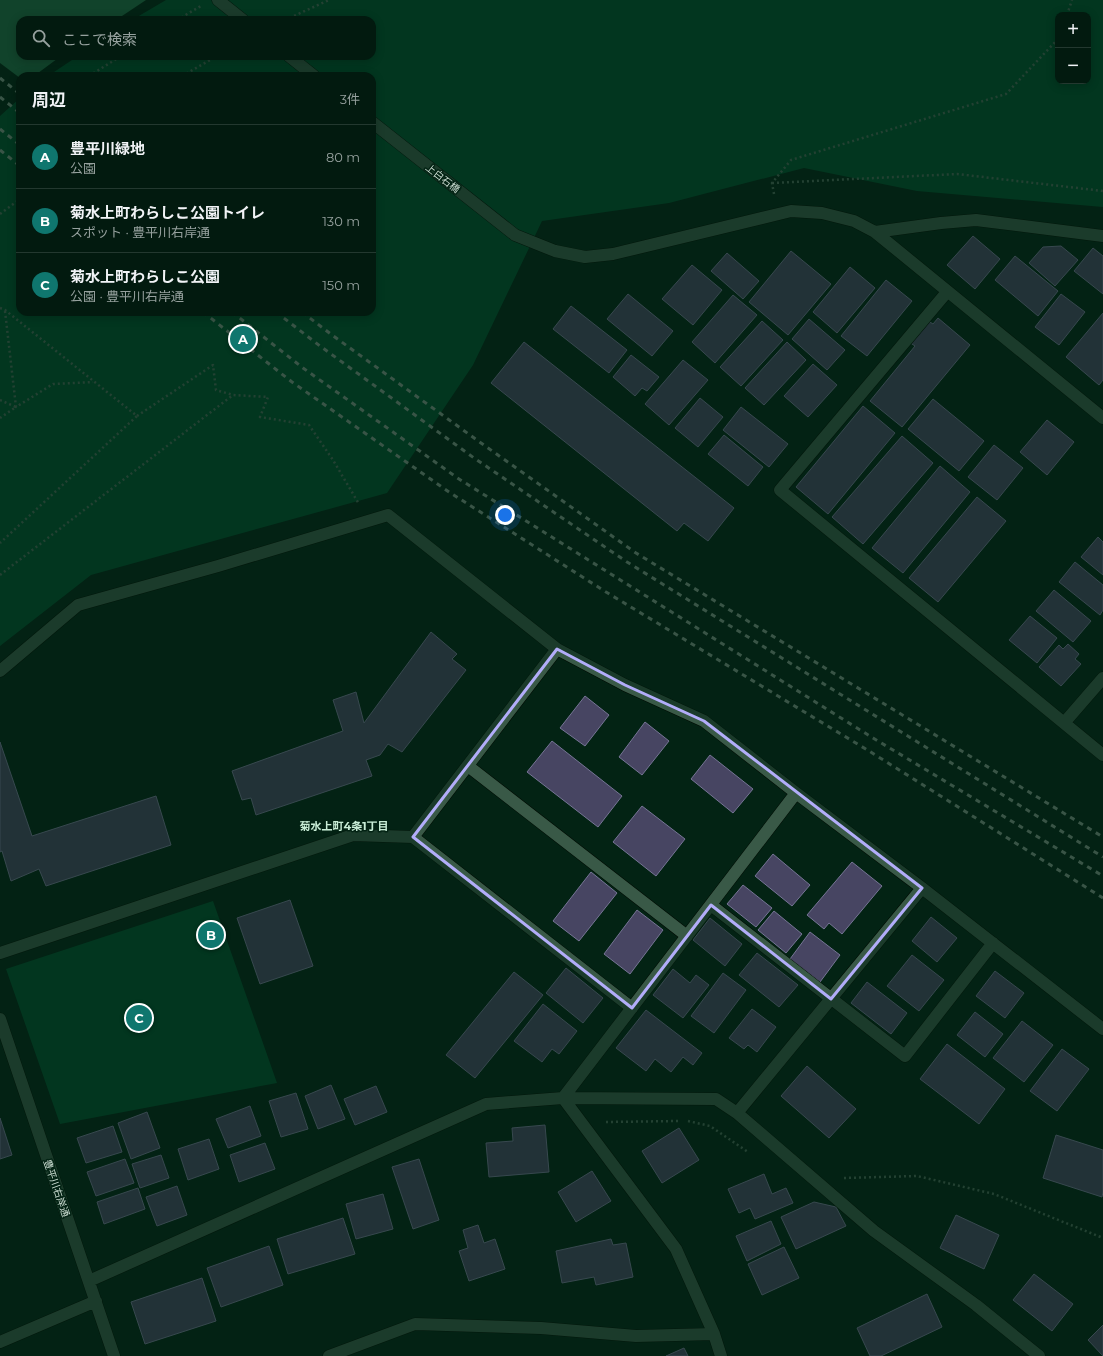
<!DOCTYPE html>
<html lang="ja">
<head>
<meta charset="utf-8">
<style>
	:root { --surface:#021a0f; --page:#10271d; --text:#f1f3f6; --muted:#96a19e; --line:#23382f; --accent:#0f766e }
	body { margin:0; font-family:Montserrat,"Noto Sans JP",sans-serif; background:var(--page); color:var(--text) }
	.controls { position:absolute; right:12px; top:12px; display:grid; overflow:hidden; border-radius:8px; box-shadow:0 2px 10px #0003 }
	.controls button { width:36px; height:36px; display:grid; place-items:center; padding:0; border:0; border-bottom:1px solid var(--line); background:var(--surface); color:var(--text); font:20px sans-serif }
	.you { position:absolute; left:505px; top:515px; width:14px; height:14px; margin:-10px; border:3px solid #fff; border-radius:50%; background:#1a73e8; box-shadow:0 0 0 6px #1a73e833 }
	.badge { display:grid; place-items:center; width:26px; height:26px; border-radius:50%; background:var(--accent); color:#fff; font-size:13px; font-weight:700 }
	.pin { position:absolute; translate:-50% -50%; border:2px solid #fff; box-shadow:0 1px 4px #0006 }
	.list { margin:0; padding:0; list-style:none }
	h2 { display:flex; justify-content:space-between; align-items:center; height:52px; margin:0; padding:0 16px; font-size:17px }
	h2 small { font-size:13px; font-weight:400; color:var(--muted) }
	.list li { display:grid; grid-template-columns:26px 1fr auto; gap:12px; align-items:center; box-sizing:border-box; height:64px; padding:0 16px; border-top:1px solid var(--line) }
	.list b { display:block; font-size:15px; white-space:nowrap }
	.list p { margin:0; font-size:13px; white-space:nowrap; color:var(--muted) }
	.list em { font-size:13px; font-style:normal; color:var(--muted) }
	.icon { flex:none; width:22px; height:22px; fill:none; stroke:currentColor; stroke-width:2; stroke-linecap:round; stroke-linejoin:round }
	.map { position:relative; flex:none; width:1103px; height:1356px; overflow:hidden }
	.search { position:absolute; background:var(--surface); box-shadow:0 2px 10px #0003; left:16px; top:16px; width:360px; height:44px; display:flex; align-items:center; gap:10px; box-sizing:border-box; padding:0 14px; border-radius:12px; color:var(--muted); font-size:15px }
	.panel { position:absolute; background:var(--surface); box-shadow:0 2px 10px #0003; left:16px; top:72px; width:360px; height:244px; border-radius:12px }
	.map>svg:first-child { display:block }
</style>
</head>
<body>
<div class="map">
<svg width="1103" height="1356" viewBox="0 0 1103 1356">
	<rect width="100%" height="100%" fill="#032314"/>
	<path fill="#004e2e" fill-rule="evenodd" d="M166,0h937v207l-186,-16 -113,-23 -135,35 -127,18 -69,144 -86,128 -296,82 -91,71v-530l20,-18v214h352v-236h-324l30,-20h294v-36h-240zM1058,15h30v66h-30z
		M213,901l64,182 -217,41 -54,-155z"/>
	<path fill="#226a47" d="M0,0h146l-30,20h-96v36h41l-27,20h-14v12l-20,16z"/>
	<path fill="#032314" d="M0,63l20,15v12l-20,16z"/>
	<path fill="#474562" stroke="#767595" d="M973,236l27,23 -25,30 -28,-24z
		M1061,246l17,14 -23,26 -26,-23 14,-16z
		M1093,248l10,8v38l-29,-23z
		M791,251l40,33 -43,51 -39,-33z
		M727,253l32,28 -16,18 -32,-28z
		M1015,256l43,35 -20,25 -43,-36z
		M692,265l30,25 -29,35 -31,-26z
		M850,267l25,21 -38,45 -24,-21z
		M886,280l26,21 -45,55 -26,-20z
		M628,294l45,37 -21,25 -45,-37z
		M1061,294l24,18 -26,33 -24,-18z
		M733,295l24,20 -42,48 -23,-21z
		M571,306l56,44 -18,23 -56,-44z
		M1103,313v67l-4,5 -33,-28z
		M938,318l32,27 -68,82 -32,-26 45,-55 -6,-4 18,-22 6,4z
		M809,319l36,31 -18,20 -35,-31z
		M762,321l21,19 -42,46 -21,-19z
		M524,342l210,166 -26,33 -24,-18 -7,8 -186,-148z
		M787,342l19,18 -42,45 -19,-17z
		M631,355l28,22 -12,14 -5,-3 -7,8 -22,-19z
		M683,360l25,20 -39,45 -24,-21z
		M813,364l24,21 -29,32 -24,-21z
		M700,398l23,19 -25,30 -23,-19z
		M933,399l51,42 -25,30 -51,-42z
		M863,406l32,27 -67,81 -32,-27z
		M741,407l47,37 -19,23 -46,-37z
		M1047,420l27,22 -27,33 -27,-23z
		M724,435l39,32 -15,19 -40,-32z
		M902,436l31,27 -70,81 -31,-27z
		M994,445l29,23 -26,32 -29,-23z
		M940,466l30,26 -67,81 -31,-25z
		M977,497l29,24 -68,81 -29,-24z
		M1098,537l5,5v33l-22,-18z
		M1075,562l28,23v25l-3,5 -41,-33z
		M1054,590l37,31 -18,21 -37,-31z
		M1030,616l27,22 -20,25 -28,-23z
		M431,632l26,22 -5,5 14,11 -64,82 -14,-8 -8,11 -14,5 6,16 -116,39 -5,-17 -9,2 -10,-29 111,-40 -10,-31 23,-8 8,31z
		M1068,644l11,10 -4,5 6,5 -20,22 -22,-19 20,-22 4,4z
		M585,696l24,19 -24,31 -25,-18z
		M645,722l24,19 -27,34 -23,-18z
		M552,741l70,55 -24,31 -71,-55z
		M0,742l32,94 124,-40 15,49 -125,41 -7,-17 -28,12 -9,-30 -2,1z
		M710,755l43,34 -20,24 -42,-34z
		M642,806l43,33 -29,37 -43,-34z
		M773,854l37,31 -18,21 -37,-30z
		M852,862l30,24 -40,48 -13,-11 -5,6 -17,-14z
		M591,872l26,21 -38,48 -26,-20z
		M743,885l29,23 -16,19 -29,-23z
		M290,900l23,66 -53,18 -23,-66z
		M637,910l26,20 -33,44 -26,-20z
		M774,911l28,23 -16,19 -28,-23z
		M931,917l26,21 -20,24 -25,-21z
		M710,918l32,26 -17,22 -32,-26z
		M213,921l8,24 -12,5 -8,-25z
		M810,932l30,23 -20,27 -30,-23z
		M757,953l41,32 -19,22 -40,-32z
		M912,955l32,25 -25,31 -32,-25z
		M566,968l37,30 -20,25 -37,-30z
		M673,969l17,14 6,-8 13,10 -26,33 -30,-23z
		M995,971l29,22 -19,25 -29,-22z
		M514,972l29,23 -68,83 -29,-23z
		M723,973l23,17 -32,43 -23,-17z
		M867,982l40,31 -16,21 -40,-31z
		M543,1004l34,27 -18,23 -7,-5 -10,13 -28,-21z
		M752,1009l24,18 -19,25 -9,-7 -4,4 -15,-11z
		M646,1010l56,43 -9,12 -10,-8 -12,15 -16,-13 -9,12 -30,-23z
		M975,1012l28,22 -18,23 -28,-22z
		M1022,1021l31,24 -29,37 -31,-24z
		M947,1044l58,45 -26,35 -59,-45z
		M1062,1049l27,20 -32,42 -27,-20z
		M807,1066l49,43 -27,29 -48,-42z
		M331,1085l14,34 -27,10 -13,-33z
		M376,1086l11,26 -32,13 -11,-26z
		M296,1093l12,36 -27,8 -12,-36z
		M250,1106l11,30 -33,12 -12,-29z
		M147,1112l13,36 -29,11 -13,-36z
		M0,1118l12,37 -12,4z
		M545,1125l4,47 -60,5 -3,-34 27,-2 -1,-13z
		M113,1126l9,26 -36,11 -9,-25z
		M679,1128l20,32 -37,23 -20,-32z
		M1056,1135l47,15v42l-1,5 -59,-19z
		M209,1139l10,30 -31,11 -10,-31z
		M265,1143l10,26 -36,13 -9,-27z
		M161,1155l8,23 -29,10 -8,-24z
		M125,1159l9,24 -38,13 -9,-24z
		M419,1159l20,61 -26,9 -21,-62z
		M592,1171l19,30 -35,21 -18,-30z
		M764,1174l8,20 14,-6 7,15 -38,16 -5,-11 -11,5 -11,-24z
		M177,1186l10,29 -30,11 -11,-29z
		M138,1188l7,21 -41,15 -7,-22z
		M383,1194l10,35 -37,10 -10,-35z
		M814,1202l22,5 10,19 -50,23 -15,-32z
		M956,1215l43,20 -15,34 -44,-21z
		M343,1218l12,36 -67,20 -11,-35z
		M771,1221l10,23 -34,17 -11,-25z
		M478,1225l6,18 11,-4 10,30 -36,12 -10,-30 9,-3 -5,-18z
		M611,1239l2,6 13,-2 7,34 -37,8 -2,-8 -32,6 -6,-32z
		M269,1246l14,39 -62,22 -14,-39z
		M784,1247l15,31 -37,17 -14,-31z
		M1034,1274l39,30 -21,27 -39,-31z
		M202,1278l14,43 -71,23 -14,-42z
		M927,1294l15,33 -61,29h-11l-13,-28z
		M1103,1325v31l-15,-16z
		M684,1348l4,8h-22z"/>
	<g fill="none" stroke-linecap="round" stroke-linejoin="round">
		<g stroke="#000b03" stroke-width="13">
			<path id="minor" d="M218,0l25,20
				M289,56l25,20
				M372,122l143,113 40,16 30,6 28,-3 178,-43 31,2 32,8 21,11 228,186
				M875,232l66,-9 35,-3 127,16
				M947,292l-167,198 323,265
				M0,671l78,-66 140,-39 170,-51 169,134 68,36 79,36 92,72 126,95 181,141
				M1064,723l39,-45
				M468,766l219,170
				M413,837l144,-188
				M711,905l194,151 88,-113
				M0,953l353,-118 60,2 219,171
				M0,1019l114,337
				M563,1098l233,-305
				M563,1098l113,151 38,85 7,22
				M737,1113l185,-225
				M89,1281l397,-177 77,-6 153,1 21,14 137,118 102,74 63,51
				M0,1342l96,-41
				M329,1356l86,-32 126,4 95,8 78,-2"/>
		</g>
		<path stroke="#4b6658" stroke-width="2.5" stroke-dasharray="2 3" stroke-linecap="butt" d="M1067,15l5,-15
			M177,20l24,-14
			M285,20l44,-20
			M89,76l32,-20
			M182,76l35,-20
			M772,183l185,-9 146,17
			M774,194l-2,-11 19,-23 215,-66 52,-55
			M0,214l20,-15
			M0,308l5,2 132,106 -137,127
			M5,311l11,96 37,-23 40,-2
			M0,400l16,7 -16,11
			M137,416l76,-51 3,25 17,5
			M0,575l233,-180 35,2 -8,20 49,8 24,35 26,44
			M688,1121l22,5 38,26
			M606,1122l73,-1
			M844,1178l73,-2 77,18 109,44"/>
		<use href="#minor" stroke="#395947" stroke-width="12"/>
		<path stroke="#7a9184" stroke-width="3" stroke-dasharray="5 5" stroke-linecap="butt" d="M0,78l20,16
			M0,97l20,16
			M0,129l20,16
			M0,150l20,16
			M203,312l89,70 157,110 157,100 263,159 234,147
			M232,312l71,56 156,111 414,259 230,138
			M276,312l44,34 154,112 153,104 476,295
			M302,312l30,23 149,108 155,110 467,284"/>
	</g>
	<path d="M0 0H1103V1356H0ZM557,649l68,36 79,36 218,167 -91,111 -120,-94 -79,103 -219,-171z" fill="#032314" fill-opacity=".55" fill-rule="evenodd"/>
	<path fill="none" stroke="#b2adf9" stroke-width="3" stroke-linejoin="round" d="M557,649l68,36 79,36 218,167 -91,111 -120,-94 -79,103 -219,-171z"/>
	<g text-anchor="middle" stroke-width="3" stroke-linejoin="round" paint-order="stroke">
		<g font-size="10" fill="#cedfd4" stroke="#032314">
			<text transform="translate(443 178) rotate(38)" y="4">上白石橋</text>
			<text transform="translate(57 1188) rotate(71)" y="4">豊平川右岸通</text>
		</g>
		<g font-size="11" font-weight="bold" fill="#c8ecd6" stroke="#032314">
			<text x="344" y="830">菊水上町4条1丁目</text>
		</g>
	</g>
</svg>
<div class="controls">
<button>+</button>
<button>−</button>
</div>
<div class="you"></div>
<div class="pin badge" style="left:243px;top:339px">A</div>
<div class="pin badge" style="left:211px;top:935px">B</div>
<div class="pin badge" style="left:139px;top:1018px">C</div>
<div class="search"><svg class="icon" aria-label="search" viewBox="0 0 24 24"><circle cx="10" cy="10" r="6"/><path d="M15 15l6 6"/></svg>ここで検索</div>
<section class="panel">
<h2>周辺<small>3件</small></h2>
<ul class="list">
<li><span class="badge">A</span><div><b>豊平川緑地</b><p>公園</p></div><em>80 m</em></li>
<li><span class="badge">B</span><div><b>菊水上町わらしこ公園トイレ</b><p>スポット · 豊平川右岸通</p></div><em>130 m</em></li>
<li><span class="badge">C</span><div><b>菊水上町わらしこ公園</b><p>公園 · 豊平川右岸通</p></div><em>150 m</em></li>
</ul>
</section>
</div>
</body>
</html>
